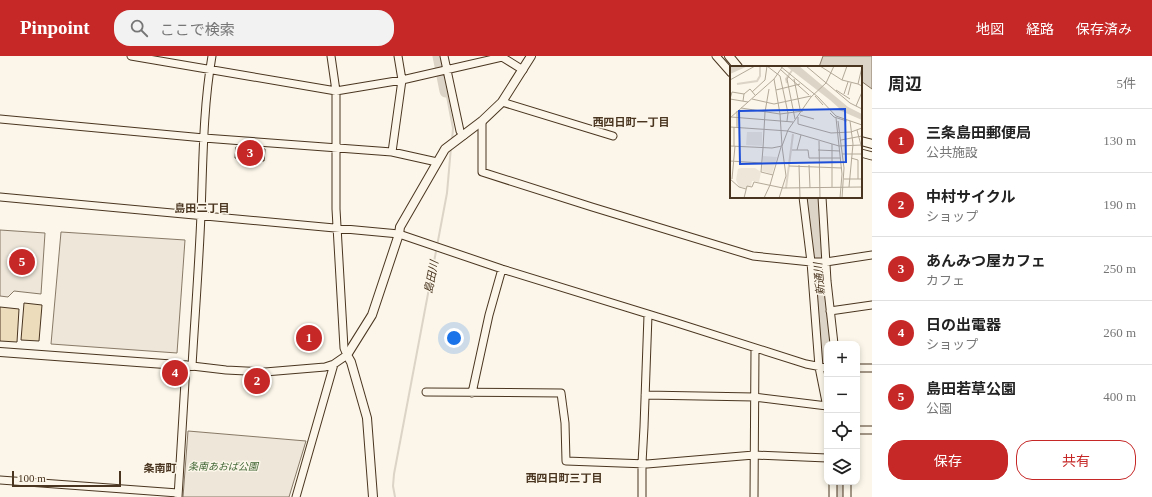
<!DOCTYPE html>
<html lang="ja">
<head>
<meta charset="utf-8">
<style>
	:root { --surface:#fff; --page:#f2f2f2; --text:#222; --muted:#767676; --line:#e0e0e0; --accent:#c62828 }
	body { margin:0; font-family:"Times New Roman","Noto Sans JP",serif; background:var(--page); color:var(--text) }
	.controls { position:absolute; right:12px; bottom:12px; display:grid; overflow:hidden; border-radius:8px; box-shadow:0 2px 6px #0003 }
	.controls button { width:36px; height:36px; display:grid; place-items:center; padding:0; border:0; border-bottom:1px solid var(--line); background:var(--surface); color:var(--text); font:20px sans-serif }
	.scale { position:absolute; left:12px; bottom:10px; width:109px; box-sizing:border-box; padding-left:4px; border:2px solid #4a3520; border-top:0; font-size:11px; line-height:14px; white-space:nowrap; color:#4a3520; -webkit-text-stroke:3px #fbf6e9; paint-order:stroke }
	.you { position:absolute; left:454px; top:282px; width:14px; height:14px; margin:-10px; border:3px solid #fff; border-radius:50%; background:#1a73e8; box-shadow:0 0 0 6px #1a73e833 }
	.badge { display:grid; place-items:center; width:26px; height:26px; border-radius:50%; background:var(--accent); color:#fff; font-size:13px; font-weight:700 }
	.pin { position:absolute; translate:-50% -50%; border:2px solid #fff; box-shadow:0 1px 4px #0006 }
	.list { margin:0; padding:0; list-style:none }
	h2 { display:flex; justify-content:space-between; align-items:center; height:52px; margin:0; padding:0 16px; font-size:17px }
	h2 small { font-size:13px; font-weight:400; color:var(--muted) }
	.list li { display:grid; grid-template-columns:26px 1fr auto; gap:12px; align-items:center; box-sizing:border-box; height:64px; padding:0 16px; border-top:1px solid var(--line) }
	.list b { display:block; font-size:15px; white-space:nowrap }
	.list p { margin:0; font-size:13px; white-space:nowrap; color:var(--muted) }
	.list em { font-size:13px; font-style:normal; color:var(--muted) }
	.actions { display:flex; gap:8px; padding:12px 16px }
	.actions a { flex:1; padding:9px 0; border:1px solid var(--accent); border-radius:16px; text-align:center; font-size:14px; color:var(--accent) }
	.actions .main { background:var(--accent); color:#fff }
	.icon { flex:none; width:22px; height:22px; fill:none; stroke:currentColor; stroke-width:2; stroke-linecap:round; stroke-linejoin:round }
	.map { position:relative; flex:none; width:872px; height:441px; overflow:hidden }
	header { display:flex; align-items:center; gap:24px; box-sizing:border-box; height:56px; padding:0 20px; background:var(--accent); color:#fff }
	header strong { font-size:19px }
	nav { display:flex; gap:22px; margin-inline-start:auto; font-size:14px }
	.search { width:280px; height:36px; background:var(--page); display:flex; align-items:center; gap:10px; box-sizing:border-box; padding:0 14px; border-radius:16px; color:var(--muted); font-size:15px }
	main { display:flex }
	aside { flex:1; background:var(--surface) }
	.map>svg:first-child { display:block }
</style>
</head>
<body>
<header>
<strong>Pinpoint</strong>
<div class="search"><svg class="icon" aria-label="search" viewBox="0 0 24 24"><circle cx="10" cy="10" r="6"/><path d="M15 15l6 6"/></svg>ここで検索</div>
<nav><a>地図</a><a>経路</a><a>保存済み</a></nav>
</header>
<main>
<div class="map">
<svg width="872" height="441" viewBox="0 0 872 441">
	<rect width="100%" height="100%" fill="#fbf6e9"/>
	<path fill="#ede6d9" stroke="#887966" d="M0,174l45,3 -4,61 -27,-3 -6,6 -8,-1z
		M61,176l124,8 -8,113 -126,-9z
		M188,375l118,10 -17,56h-106z"/>
	<path fill="#dcd4c6" stroke="#887966" d="M823,0h49v33l-11,-8v-14h-42z"/>
	<g fill="none" stroke-linecap="round" stroke-linejoin="round">
		<path stroke="#dcd4c6" stroke-width="2" d="M446,35l7,37 -1,13
			M395,441l-2,-11 1,-12 53,-281 4,-46"/>
		<path stroke="#dcd4c6" stroke-width="13" d="M439,0l7,35
			M812,141l15,165
			M841,426l1,15"/>
	</g>
	<path fill="#ecdcbc" stroke="#4a3520" d="M236,91l29,2 -1,12 -29,-3z
		M24,247l18,2 -3,36 -18,-1z
		M0,251l19,2 -2,33 -17,-1z
		M303,273l13,1 -2,18 -12,-2z"/>
	<g fill="none" stroke-linecap="round" stroke-linejoin="round">
		<g stroke="#4a3520" stroke-width="9">
			<path id="minor" d="M131,0l205,35 66,-11 100,-23 21,13
				M212,0c-9,52 -9,106 -11,158 -2,50 -6,101 -9,152l34,4 39,2 60,-5 9,-3 13,-9 -3,-7 -8,-139v-118l-5,-35
				M444,0l16,75 4,4
				M716,0l15,17
				M502,46l111,34
				M0,63l204,19 188,14 45,10
				M482,65v51l110,35 161,49 58,6h15l46,-7
				M392,96l10,-72 -4,-24
				M861,97l11,3
				M0,141l399,37 103,35 172,53 132,42 21,4
				M803,141l8,65 8,105 8,40
				M822,141l5,84 7,63
				M830,255l42,-6
				M857,312h15
				M426,336l135,1 4,30 1,38 81,3 107,-9 73,3
				M472,337l17,-78 13,-46
				M645,339l109,2 73,9
				M857,374h15
				M0,424l178,13
				M833,426v15
				M847,426v15
				M178,441l8,-132
				M296,441l38,-133
				M642,441v-34l2,-36 4,-112
				M754,441l1,-148"/>
		</g>
		<g stroke="#4a3520" stroke-width="10">
			<path id="tertiary" d="M729,0l9,11
				M861,85l11,3
				M0,296l192,14
				M373,441l-6,-79 -16,-56 -4,-7 25,-40 27,-81 1,-7 45,-78 37,-28 20,-19 29,-46"/>
		</g>
		<use href="#minor" stroke="#fbf6e9" stroke-width="7"/>
		<use href="#tertiary" stroke="#fbf6e9" stroke-width="8"/>
	</g>
	<g text-anchor="middle" stroke-width="3" stroke-linejoin="round" paint-order="stroke">
		<g font-size="10" font-style="italic" fill="#436837" stroke="#fbf6e9">
			<text x="223" y="414">条南あおば公園</text>
		</g>
		<g font-size="11" font-weight="bold" fill="#4a3520" stroke="#fbf6e9">
			<text x="631" y="70">西四日町一丁目</text>
			<text x="202" y="156">島田二丁目</text>
			<text x="160" y="416">条南町</text>
			<text x="564" y="426">西四日町三丁目</text>
		</g>
		<g font-size="11" font-style="italic" fill="#4a3520" stroke="#fbf6e9">
			<text transform="translate(431 221) rotate(-79)" y="4">島田川</text>
			<text transform="translate(819 223) rotate(-95)" y="4">新通川</text>
		</g>
	</g>
	<g transform="translate(730 10)">
		<rect width="132" height="132" fill="#fbf6e9"/>
		<path d="M17,66h15v14l-16,-1zM33,90l14,1 -5,17 -10,-3zM11,102h14l6,4 -2,10 -7,-1 -1,5 -5,2 -7,-1 -3,-7 2,-11z" fill="#ede6d9"/>
		<path d="M0,0h18l-18,8zM56,0h13l49,41 14,7v6l-23,-10v-2l-9,-8z" fill="#dcd4c6"/>
		<path fill="none" stroke="#dcd4c6" stroke-width="2" d="M57,17l-1,-4 7,-10M7,18l20,-3 3,-5v-9M56,122l7,-54"/>
		<path fill="none" stroke="#b4a999" stroke-width="1" d="M37,0l13,10 8,37 -1,8M50,0l38,31 18,19 26,9M76,0l44,37 12,6M90,0l22,14 16,4M132,1l-4,17 4,2M51,4l28,25M59,10l-2,3 8,40M64,13l6,30M0,14l25,-14M112,14l5,-14M46,24l24,-6M106,24l14,9M22,26l13,-12 2,-14M114,28l4,-12M118,29l3,-12M85,30l8,9M0,33l2,-7 12,2M0,33l18,3M22,33l22,5 37,-8M13,35l1,-7 6,-5 5,6M126,40l6,-14M11,42l39,6 23,-3M100,47l4,4 13,4M70,49l14,4M1,51l62,5M68,51v7l33,9 20,-1 11,-4M0,52l44,-39 9,-13M106,52l6,56 -2,24M108,55l6,47 -2,30M0,61l58,4 51,15 23,-1M7,61v-16M127,64l5,19M111,74l21,-4M89,75l1,57M102,78v43M0,80l42,2 10,-2 -2,-32 -6,-35M4,80v-19M33,82l2,-36 4,-23M33,82l-2,24 12,3M62,84h16l1,8h32M67,84l4,-15M88,84l22,1M112,88h20M121,92l7,2v19M0,95l32,2M69,99l1,33M79,99l1,23M59,100l53,2M0,113l9,8 7,2M2,113l3,-33M114,113h18M119,121l4,-43 -3,-23M14,132l3,-12 5,1 2,-5 29,6 79,-1M34,132l6,-13 11,-38M49,132l7,-22 -4,-30 6,-16 23,-33 15,-14 8,-17"/>
		<path fill="#1d4ed8" fill-opacity="0.15" stroke="#1d4ed8" stroke-width="2" d="M115,43l1,53 -106,2 -1,-53z"/>
		<rect width="132" height="132" fill="none" stroke="#4a3520" stroke-width="2"/>
	</g>
</svg>
<div class="controls">
<button>+</button>
<button>−</button>
<button><svg class="icon" aria-label="locate" viewBox="0 0 24 24"><circle cx="12" cy="12" r="6"/><path d="M12 2v4M12 18v4M2 12h4M18 12h4"/></svg></button>
<button><svg class="icon" aria-label="layers" viewBox="0 0 24 24"><path d="M12 4l9 5-9 5-9-5zM3 14l9 5 9-5"/></svg></button>
</div>
<div class="scale">100 m</div>
<div class="you"></div>
<div class="pin badge" style="left:309px;top:282px">1</div>
<div class="pin badge" style="left:257px;top:325px">2</div>
<div class="pin badge" style="left:250px;top:97px">3</div>
<div class="pin badge" style="left:175px;top:317px">4</div>
<div class="pin badge" style="left:22px;top:206px">5</div>
</div>
<aside>
<h2>周辺<small>5件</small></h2>
<ul class="list">
<li><span class="badge">1</span><div><b>三条島田郵便局</b><p>公共施設</p></div><em>130 m</em></li>
<li><span class="badge">2</span><div><b>中村サイクル</b><p>ショップ</p></div><em>190 m</em></li>
<li><span class="badge">3</span><div><b>あんみつ屋カフェ</b><p>カフェ</p></div><em>250 m</em></li>
<li><span class="badge">4</span><div><b>日の出電器</b><p>ショップ</p></div><em>260 m</em></li>
<li><span class="badge">5</span><div><b>島田若草公園</b><p>公園</p></div><em>400 m</em></li>
</ul>
<div class="actions"><a class="main">保存</a><a>共有</a></div>
</aside>
</main>
</body>
</html>
